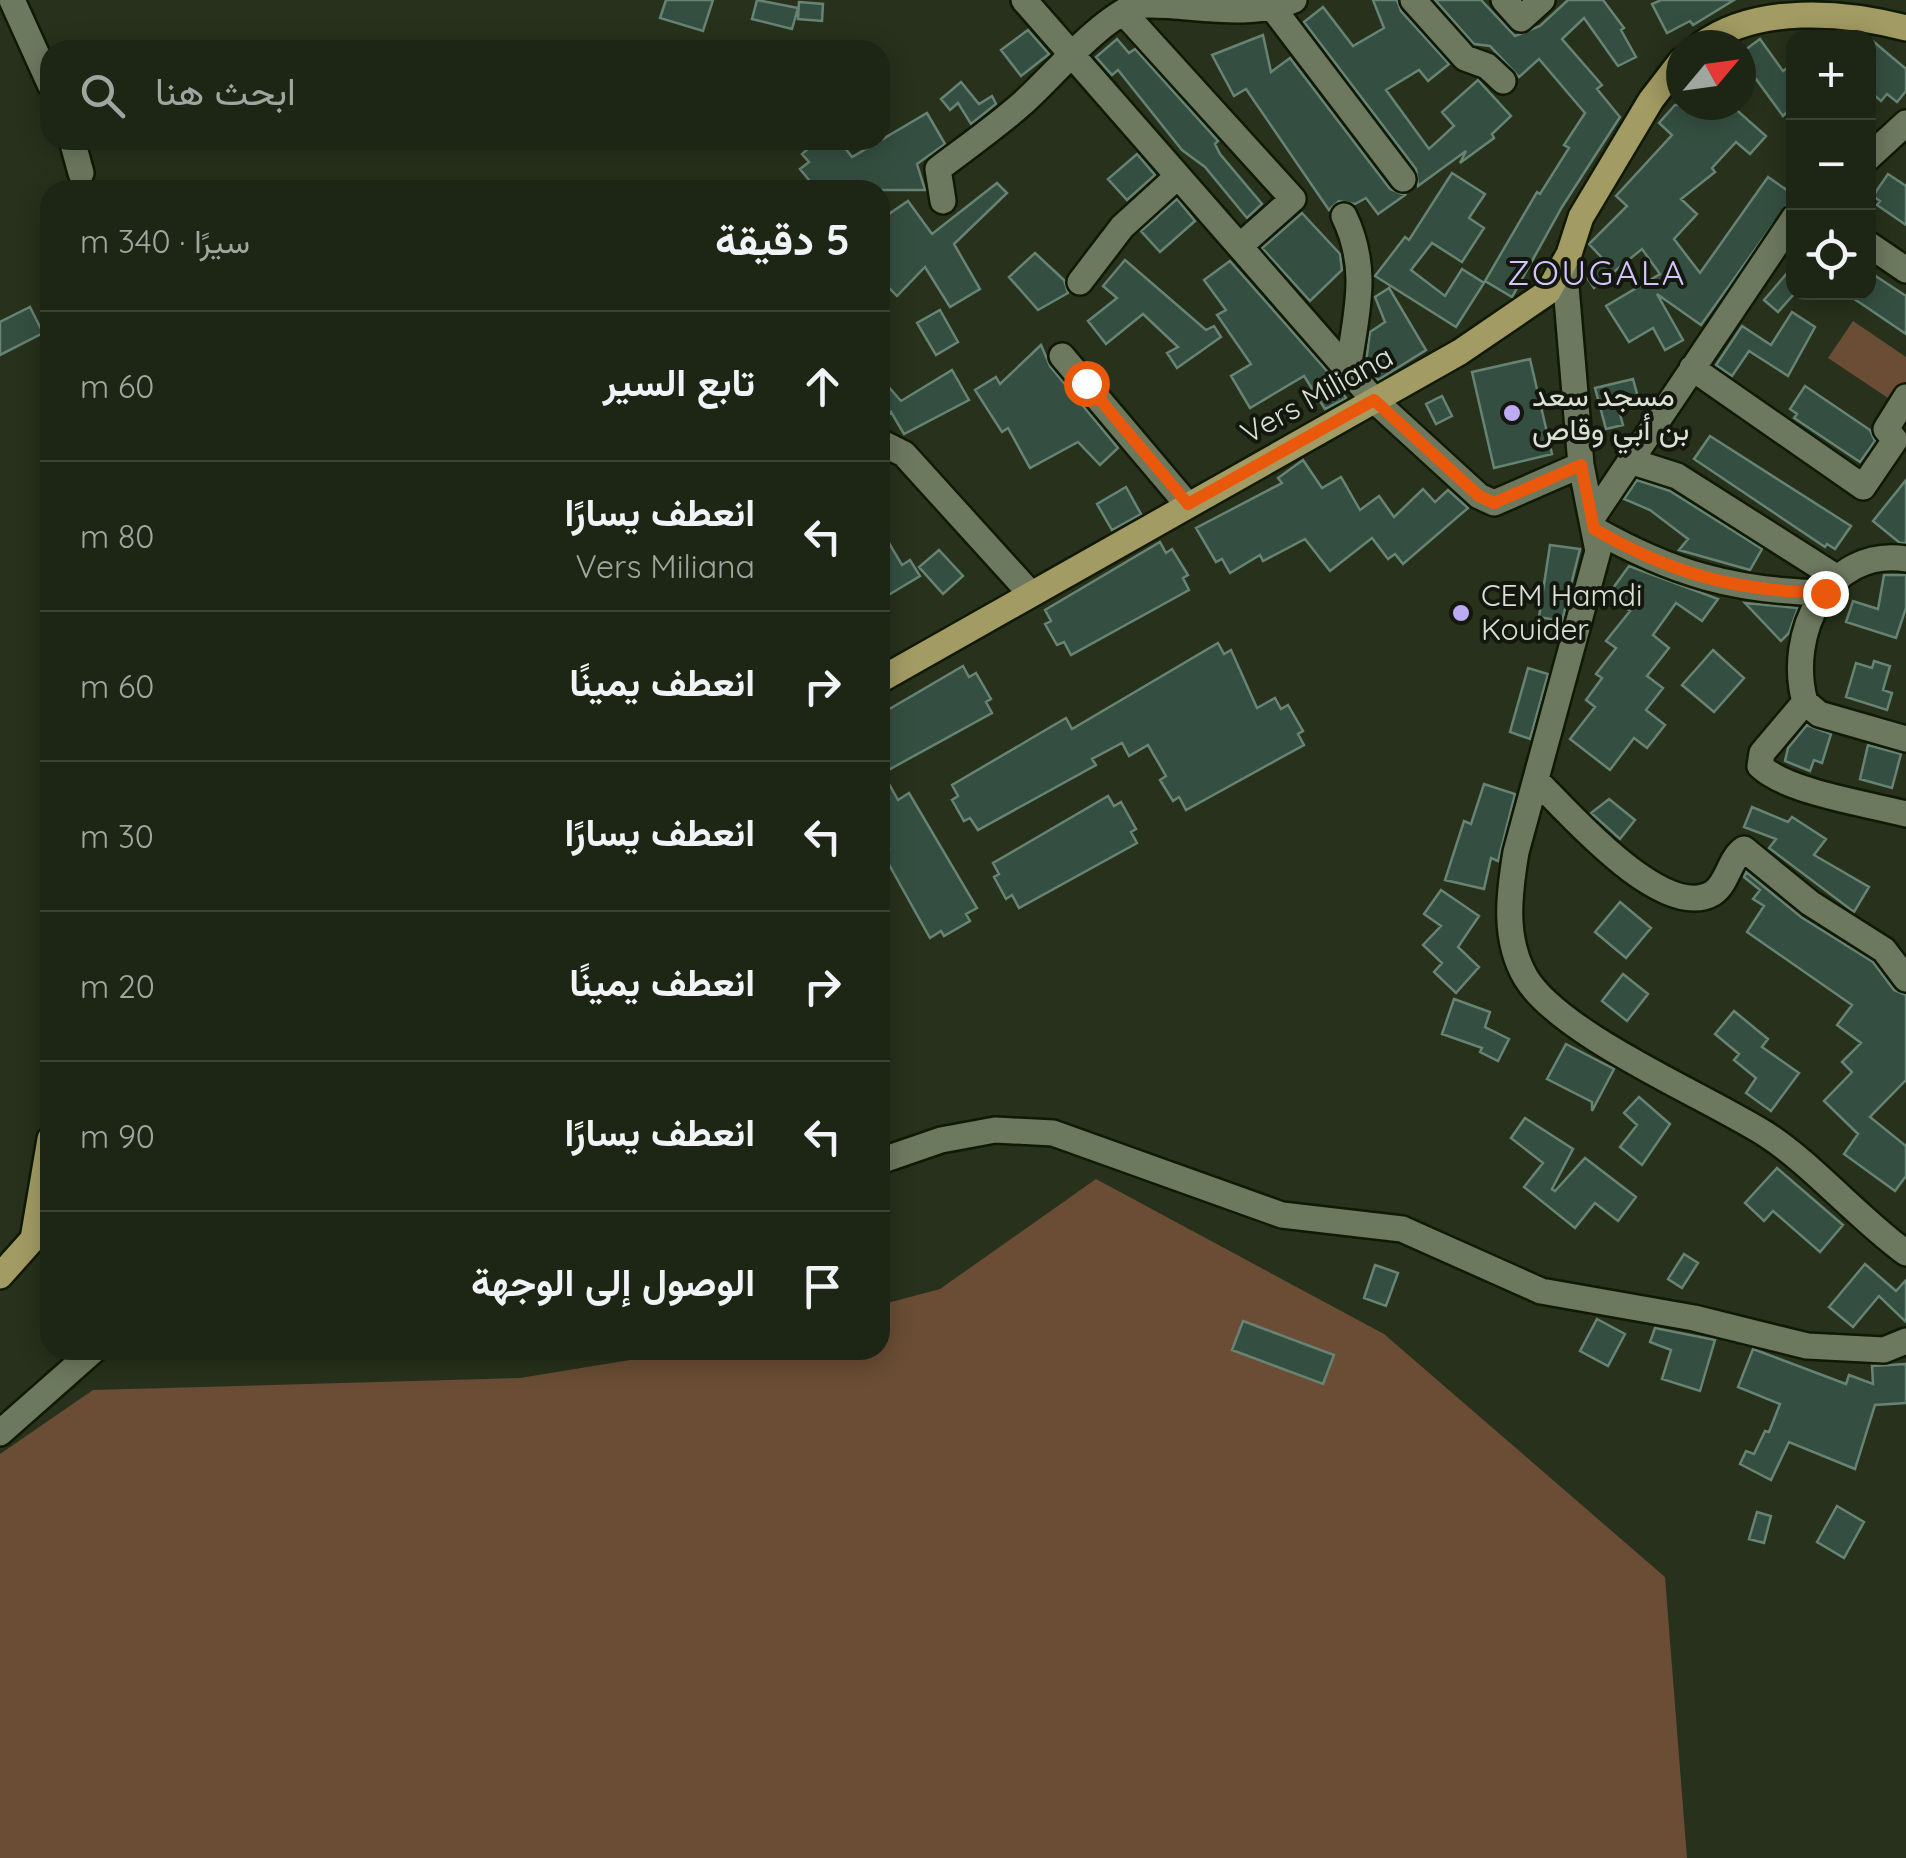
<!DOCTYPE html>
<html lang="ar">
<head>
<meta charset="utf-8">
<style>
	:root { --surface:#1d2514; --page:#2a3122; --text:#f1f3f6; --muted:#a0a5a0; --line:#3b4234 }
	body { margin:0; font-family:Quicksand,Vazirmatn,sans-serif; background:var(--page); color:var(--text); direction:rtl }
	.controls { position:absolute; right:30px; top:30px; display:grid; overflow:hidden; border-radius:20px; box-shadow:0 5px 25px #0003 }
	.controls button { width:90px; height:90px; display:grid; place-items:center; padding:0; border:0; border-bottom:2px solid var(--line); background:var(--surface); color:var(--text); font:50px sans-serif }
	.compass { position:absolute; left:1666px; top:30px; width:90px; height:90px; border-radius:50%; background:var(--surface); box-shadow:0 5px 25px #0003; rotate:61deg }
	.stop { position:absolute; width:30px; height:30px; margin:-22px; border:8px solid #ea580c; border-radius:50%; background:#fff }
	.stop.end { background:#ea580c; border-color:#fff; box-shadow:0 2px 10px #0008 }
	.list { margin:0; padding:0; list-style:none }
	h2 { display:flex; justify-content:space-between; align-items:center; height:130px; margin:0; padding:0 40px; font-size:42px }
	h2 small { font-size:32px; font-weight:400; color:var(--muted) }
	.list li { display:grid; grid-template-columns:65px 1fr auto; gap:30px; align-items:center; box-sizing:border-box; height:150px; padding:0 40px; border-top:2px solid var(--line) }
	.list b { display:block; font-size:38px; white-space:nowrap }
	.list p { margin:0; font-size:32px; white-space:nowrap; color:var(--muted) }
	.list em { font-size:32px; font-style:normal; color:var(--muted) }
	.icon { flex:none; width:55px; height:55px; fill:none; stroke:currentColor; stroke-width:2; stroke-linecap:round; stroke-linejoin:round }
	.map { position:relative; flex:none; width:1906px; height:1858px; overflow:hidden; direction:ltr }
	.search { position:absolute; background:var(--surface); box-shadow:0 5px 25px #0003; left:40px; top:40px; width:850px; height:110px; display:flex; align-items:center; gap:25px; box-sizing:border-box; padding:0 35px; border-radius:30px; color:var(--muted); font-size:38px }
	.panel { position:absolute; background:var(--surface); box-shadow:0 5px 25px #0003; left:40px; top:180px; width:850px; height:1180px; border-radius:30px; direction:rtl }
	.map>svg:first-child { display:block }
</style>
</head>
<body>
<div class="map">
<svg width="1906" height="1858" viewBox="0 0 1906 1858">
	<rect width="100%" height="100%" fill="#27311b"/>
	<path fill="#6a4d34" d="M1853,321l53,36v27l-12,18 -66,-44z
		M1096,1179l288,155 281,243 22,281h-1687v-404l93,-64 427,-12 171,-28h189v-45l60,-16z"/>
	<path fill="#344f41" stroke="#668373" stroke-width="2.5" d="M666,0h47l-10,31 -43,-13z
		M757,0l41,8 -6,21 -40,-10z
		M1373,0h24l4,11 48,53 -21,17 -9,-11 -33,20 43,59 25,-23 -12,-14 36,-32 33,36 -19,18 2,4 -34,25 6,-12 -48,35 -2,-17 -112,-147 19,-15 30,39 31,-18z
		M1435,0h46l34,36 25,-10 28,-26h35l21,28 -3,2 15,27 -18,9 -34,-48 -22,21 40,46 -5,4 23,28 -58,90 -50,90 -27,-16 52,-89 3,2 29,-46 -5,-3 21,-32 -46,-54 -20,18 -29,-31 -16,-2z
		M1661,0h73l-41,25 -3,-4 -23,12 -15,-29z
		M799,2l24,2 -1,17 -24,-2z
		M1028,30l21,24 -28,22 -20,-26z
		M1263,35l8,37 19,-14 100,131 15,6 -27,19 -12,-16 -11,6 -16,-3 -10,9 -83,-121 -12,7 -22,-41z
		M1868,37l38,32v22l-9,11 -10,-8 -6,7 -13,-11z
		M1117,39l12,14 6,-4 83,92 -3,3 5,10 42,50 -15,14 -42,-51 -23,-17 -64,-80 -6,5 -16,-18z
		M1760,39l23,32 11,-8v42l-11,11 -27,-37 -9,7 -6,-9v-24z
		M961,82l18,22 13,-8 4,8 -25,20 -13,-21 -8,7 -9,-11z
		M1675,105h56l35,31 -16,18 -14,-12 -24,26 3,4 -34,27 16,15 -23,25 26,34 68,-96 26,18 -93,130 -44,-31 26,46 -18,10 -12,-22 -24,14 -23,-36 54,-32 -18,-25 -48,39 -10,-15 19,-14 -14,-15 38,-38 -11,-10 56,-61 -13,-12z
		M927,113l18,31 -28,20 8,26h-108l-17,-21 9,-7 -7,-8 16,-14h21l13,17z
		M1137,154l18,21 -28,25 -19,-21z
		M1452,173l33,21 -16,24 15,10 -22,34 -30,-19 -21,27 34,26 17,-27 22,14 -28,44 -81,-51 30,-39 4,3z
		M1888,174l18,12v39l-29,-20 3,-4 -7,-5z
		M997,183l10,10 -53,51 26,45 -30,18 -25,-40 -28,29 -17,-17v-59l28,-19 24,33z
		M1177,199l18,22 -35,31 -19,-21z
		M1302,213l38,41 2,16 -32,31 -48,-53z
		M1035,253l29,27 4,13 -30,17 -29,-33z
		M1125,260l81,70 8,-4 7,11 -44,31 -10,-15 11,-6 -35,-33 -37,30 -18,-23 29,-23 -14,-12z
		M1230,261l104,118 12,19 -21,11 -21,-33 -54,32 -19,-32 20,-12 -34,-49 9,-5 -22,-30z
		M1794,265v29l-16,18 -14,-12z
		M1868,271l38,25v38l-62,-42h24z
		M1389,288l37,62 -48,30 -12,-18 4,-30 15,-10 -10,-25z
		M30,307l13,26 -43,22v-33z
		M940,310l18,32 -22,13 -19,-32z
		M1792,312l23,15 -27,49 -39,-25 -17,25 -16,-11 26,-39 29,19z
		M1041,345l9,21 68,82 -18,17 -22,-23 -48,26 -22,-40 -6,4 -27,-42 21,-13 4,7z
		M1530,359l22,95 -58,14 -22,-96z
		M952,370l17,30 -65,34 -13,-22 -11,10v-45l21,24z
		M1633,379l6,22 -21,6 5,18 -17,4 -11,-41z
		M1805,386l65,44 5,11 -15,21 -66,-44 3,-4 -7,-5z
		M1442,396l10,20 -16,8 -10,-20z
		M1710,436l141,90 -16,23 -8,-5 -2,3 -131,-88z
		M1303,460l19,28 19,-11 19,33 19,-14 15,21 29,-28 12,13 13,-12 20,18 -65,56 -8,-10 -7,5 -16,-21 -42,33 -25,-32 -42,22 -3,-6 -30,18 -8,-14 -6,3 -20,-34 86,-45 -4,-5z
		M1637,480l33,11 92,58 -12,21 -71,-20 9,-11 -38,-29 -26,-11z
		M1906,480v63h-6l-27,-22z
		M1126,487l15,27 -29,16 -15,-26z
		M880,528l22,37 8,-5 10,16 -40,24z
		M1160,542l6,11 6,-4 16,26 -5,3 6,12 -118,65 -7,-13 -7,3 -12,-21 6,-3 -6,-11z
		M1550,545l30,4 -18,72 -23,-4z
		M939,550l24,26 -20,18 -24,-27z
		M1629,566l89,33 -16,22 -26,-18 -23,32 16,13 -22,28 16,12 -17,22 19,15 -18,23 -13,-10 -24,32 -40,-31 25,-32 -9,-7 16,-22 -6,-4 20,-26 -10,-7 24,-30 -22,-16z
		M1884,575h22v33l-10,30 -50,-16 7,-21 25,8z
		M1745,603l53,5 -9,25 -8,8z
		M1218,643l6,11 7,-4 26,58 18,-10 6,11 7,-4 15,26 -5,3 6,11 -118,65 -7,-13 -6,4 -13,-21 6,-4 -18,-31 -19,11 -7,-13 -30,16 4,6 -118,65 -8,-12 -6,3 -12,-21 6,-4 -6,-11 114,-67 6,11z
		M1713,650l31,28 -30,34 -32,-27z
		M1874,661l16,5 -7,24 9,3 -5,17 -41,-13 10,-34 16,5z
		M963,666l6,11 7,-4 15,26 -5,3 6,11 -109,60 15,27 11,-7 68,115 -11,6 4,7 -26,15 -3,-5 -11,7 -48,-86 7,-4 -9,-16v-103l7,-4 -6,-11z
		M1528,668l20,6 -18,65 -20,-7z
		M1807,725l24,9 -9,29 -8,-3 -4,11 -25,-10 3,-13z
		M1868,745l33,9 -9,34 -32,-9z
		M1484,784l31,10 -17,67 -7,-3 -7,31 -39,-9 19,-59 7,3z
		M1108,796l6,10 7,-4 15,27 -5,3 6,11 -118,65 -7,-13 -6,4 -12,-22 5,-3 -6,-11z
		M1609,799l26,21 -15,19 -29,-26z
		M1752,807l36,15 4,-5 34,22 -12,16 55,32 -15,25 -85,-64 7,-9 -32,-12z
		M1746,872l55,45 72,45 21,28 12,5v85l-36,37 36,29v30l-11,15 -51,-37 14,-20 -34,-33 28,-29 -10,-10 19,-19 -24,-18 15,-20 -105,-73 17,-26 -11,-7 7,-9 -16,-13z
		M1441,890l38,26 -21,31 21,20 -23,26 -22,-21 8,-9 -19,-18 18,-19 -17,-12z
		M1620,902l31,26 -25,30 -31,-26z
		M1623,974l25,20 -21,27 -25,-20z
		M1454,999l36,13 -5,15 24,12 -11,22 -18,-9 2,-4 -40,-14z
		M1734,1011l34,28 -6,8 37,26 -28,38 -25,-18 10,-15 -22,-18 5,-6 -24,-20z
		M1566,1044l48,25 -22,42v-9l-45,-23z
		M1639,1097l31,27 -28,41 -22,-18 17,-22 -13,-12z
		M1525,1118l48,31 -21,40 3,2 30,-33 51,39 -18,24 -23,-18 -20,25 -51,-41 19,-24 -32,-25z
		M1777,1168l66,57 -23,27 -47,-41 -9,10 -19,-18z
		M1684,1254l14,9 -16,25 -14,-9z
		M1865,1264l31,27 10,-11v42l-27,-26 -26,31 -24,-20z
		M1375,1265l23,8 -12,33 -22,-8z
		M1597,1319l28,15 -17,32 -28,-15z
		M1243,1321l91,34 -11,29 -91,-34z
		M1655,1328l60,12 -15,51 -38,-12 9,-29 -21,-8z
		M1753,1349l93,35 3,-9 24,9 -1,-18 34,-2v39l-31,2 -20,64 -66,-27 -18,38 -31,-16 6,-13 8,3 11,-23 4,1 11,-28 -42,-17z
		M1837,1506l27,16 -20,36 -27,-16z
		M1757,1512l14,4 -7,27 -15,-4z"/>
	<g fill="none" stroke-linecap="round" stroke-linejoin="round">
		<g stroke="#101904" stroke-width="30">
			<path id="minor" d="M12,0l38,84
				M1024,0l350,400 105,96 15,7 87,-38
				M1413,0l52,58 22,8 16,15
				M1504,0l17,19 21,-19
				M1272,7l131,172
				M1125,14l168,185 -53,47
				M72,140l9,33
				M1868,158l38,-35
				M943,201l-5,-32c29,-22 59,-43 86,-67 32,-29 70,-77 110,-96 42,-6 109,16 160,-6
				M1344,216c26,54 12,97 4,154
				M1868,244l38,26
				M1564,263l17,202 17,86 -82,301c-7,42 -13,87 10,126 36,58 180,118 241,157 46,30 91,83 139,118
				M1080,282l42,-55 56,-51
				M1062,356l125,148
				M1692,368l171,119 32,-47 -9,-11 20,-32
				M880,442l24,12 126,139
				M1630,461l47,15 159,101
				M1592,518l202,-300
				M1594,529c79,45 141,62 231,64
				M1906,559c-78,-12 -120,75 -101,143l14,12 87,25
				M1805,702l-43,51 -2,13c27,26 108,38 146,48
				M1537,781c31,31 127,142 176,112 15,-10 16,-34 31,-44l66,54 74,47 22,29
				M880,1161l61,-21 54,-10 58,3 229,82 120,14 139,62 153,27 113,28 77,4 22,-9
				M0,1433l94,-83"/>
		</g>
		<g stroke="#101904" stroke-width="30">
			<path id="major" d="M1701,45c56,-40 141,-34 205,-17
				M880,680l580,-328 88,-60 21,-38 12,-37 70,-117 30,-39
				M0,1276l33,-37 17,-100"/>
		</g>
		<use href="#minor" stroke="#6d795f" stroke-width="25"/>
		<use href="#major" stroke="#a29b63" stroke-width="25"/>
	</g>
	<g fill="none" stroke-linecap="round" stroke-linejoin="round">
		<path stroke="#ea580c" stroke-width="12" d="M1086,383l102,121 186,-104 105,96 15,7 87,-38 13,64c78,45 141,62 231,64"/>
	</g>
	<g fill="#bcaaf5" stroke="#13170d" stroke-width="4">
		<circle cx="1512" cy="413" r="10"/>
		<circle cx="1461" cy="613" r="10"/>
	</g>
	<g text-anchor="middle" stroke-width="8" stroke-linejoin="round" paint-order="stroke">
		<g font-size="30" fill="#dae1d3" stroke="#13170d">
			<text transform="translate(1317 395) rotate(-29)" y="10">Vers Miliana</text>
		</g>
		<g font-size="30" fill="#dae1d3" stroke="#13170d" text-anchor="start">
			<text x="1532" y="406">مسجد سعد<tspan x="1532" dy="34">بن أبي وقاص</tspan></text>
			<text x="1481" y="606">CEM Hamdi<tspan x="1481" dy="34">Kouider</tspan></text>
		</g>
		<g font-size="35" letter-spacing="2.5" fill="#d2c5fe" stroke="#13170d">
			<text x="1597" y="285">ZOUGALA</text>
		</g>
	</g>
</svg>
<div class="controls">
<button>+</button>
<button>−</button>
<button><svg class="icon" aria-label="locate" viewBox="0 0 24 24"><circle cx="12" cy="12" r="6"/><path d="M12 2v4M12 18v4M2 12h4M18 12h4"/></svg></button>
</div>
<svg class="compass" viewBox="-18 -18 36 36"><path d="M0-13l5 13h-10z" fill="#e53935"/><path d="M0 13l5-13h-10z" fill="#a0a5a0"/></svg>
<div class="stop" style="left:1086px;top:383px"></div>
<div class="stop end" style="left:1825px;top:593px"></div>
<div class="search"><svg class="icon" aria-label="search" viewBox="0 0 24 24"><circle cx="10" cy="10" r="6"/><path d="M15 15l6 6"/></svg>ابحث هنا</div>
<section class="panel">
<h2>5 دقيقة<small>سيرًا · 340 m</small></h2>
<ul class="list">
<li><svg class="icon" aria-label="ahead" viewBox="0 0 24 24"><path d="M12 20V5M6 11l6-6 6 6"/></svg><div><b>تابع السير</b></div><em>60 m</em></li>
<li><svg class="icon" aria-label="left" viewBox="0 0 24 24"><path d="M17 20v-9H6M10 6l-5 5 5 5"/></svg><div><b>انعطف يسارًا</b><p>Vers Miliana</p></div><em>80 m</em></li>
<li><svg class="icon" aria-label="right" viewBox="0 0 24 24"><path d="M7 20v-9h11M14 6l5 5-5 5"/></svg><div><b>انعطف يمينًا</b></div><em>60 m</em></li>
<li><svg class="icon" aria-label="left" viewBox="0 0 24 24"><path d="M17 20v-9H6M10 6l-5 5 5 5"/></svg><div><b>انعطف يسارًا</b></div><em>30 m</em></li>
<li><svg class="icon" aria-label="right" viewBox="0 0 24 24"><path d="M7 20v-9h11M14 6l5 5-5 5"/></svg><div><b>انعطف يمينًا</b></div><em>20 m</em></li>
<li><svg class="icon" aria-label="left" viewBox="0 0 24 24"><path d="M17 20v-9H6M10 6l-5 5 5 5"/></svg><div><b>انعطف يسارًا</b></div><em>90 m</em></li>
<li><svg class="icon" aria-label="arrive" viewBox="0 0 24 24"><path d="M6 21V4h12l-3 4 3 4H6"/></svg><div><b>الوصول إلى الوجهة</b></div></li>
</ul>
</section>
</div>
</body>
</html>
